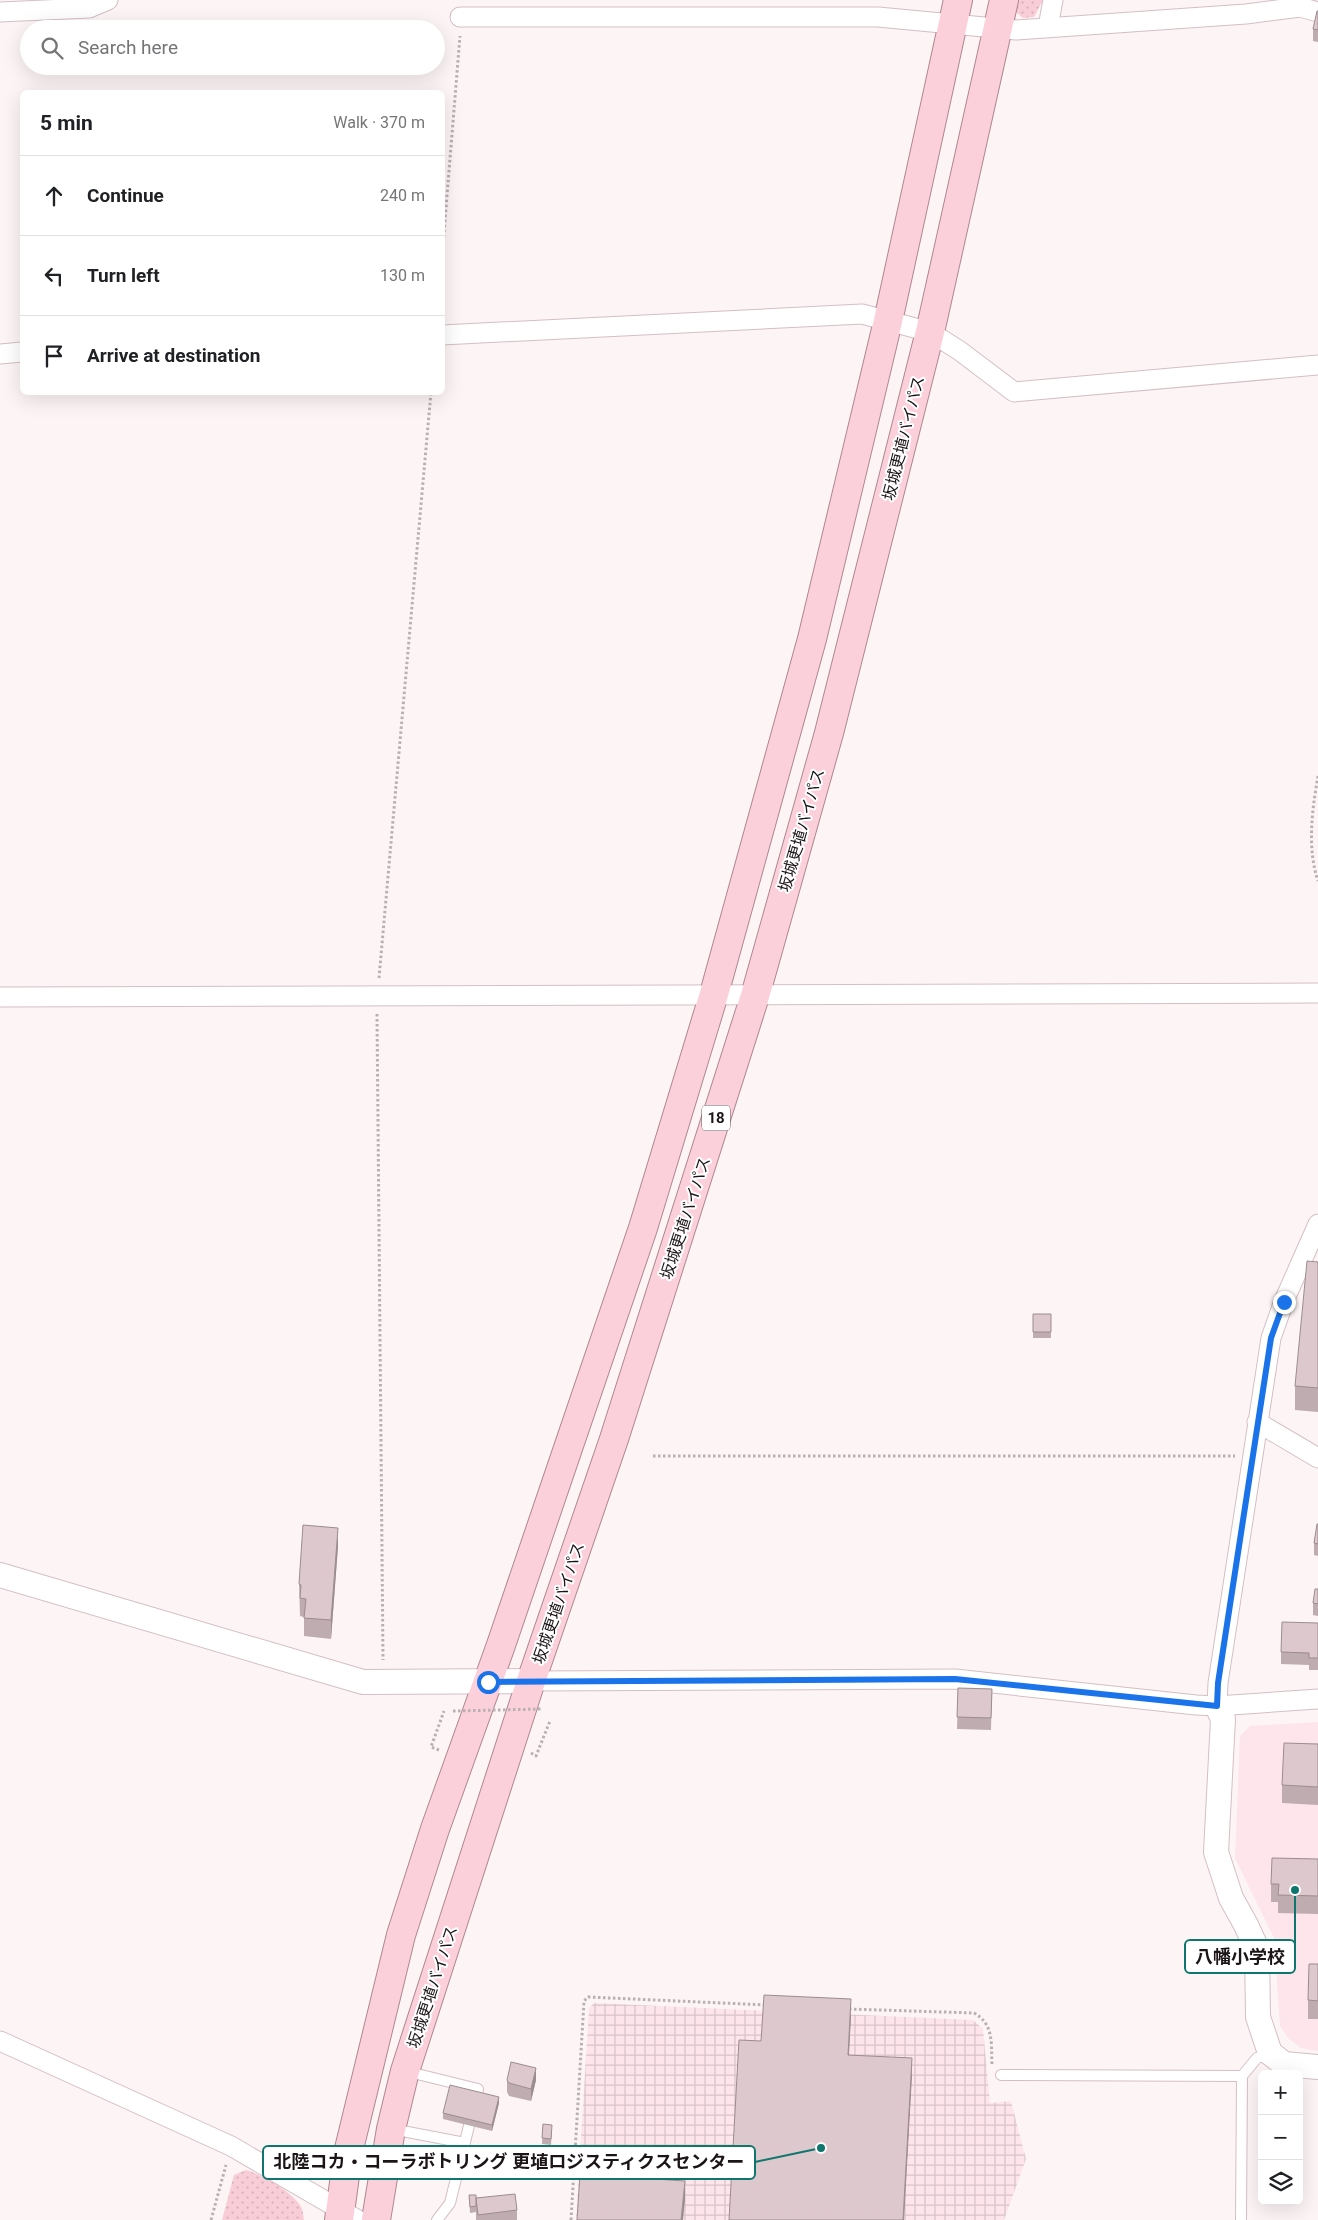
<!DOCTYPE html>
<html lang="en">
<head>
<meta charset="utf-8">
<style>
	:root { --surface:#fff; --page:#f2f2f2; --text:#202124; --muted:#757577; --line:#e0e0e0 }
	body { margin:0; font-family:Roboto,"Noto Sans JP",sans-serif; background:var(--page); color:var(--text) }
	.controls { position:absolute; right:15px; bottom:15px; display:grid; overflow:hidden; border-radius:8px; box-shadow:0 5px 20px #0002 }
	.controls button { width:45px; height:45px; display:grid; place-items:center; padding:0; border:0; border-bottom:1px solid var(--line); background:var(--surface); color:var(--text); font:25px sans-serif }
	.stop { position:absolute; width:15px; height:15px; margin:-11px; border:4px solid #1a73e8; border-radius:50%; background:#fff }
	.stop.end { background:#1a73e8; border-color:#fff; box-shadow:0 1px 5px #0008 }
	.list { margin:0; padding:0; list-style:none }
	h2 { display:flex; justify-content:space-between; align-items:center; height:65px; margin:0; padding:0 20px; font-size:21px }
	h2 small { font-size:16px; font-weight:400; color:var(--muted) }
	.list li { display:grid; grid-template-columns:32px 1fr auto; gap:15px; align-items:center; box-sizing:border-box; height:80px; padding:0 20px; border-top:1px solid var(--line) }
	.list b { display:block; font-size:19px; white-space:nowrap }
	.list em { font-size:16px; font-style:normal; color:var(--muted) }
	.icon { flex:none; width:28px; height:28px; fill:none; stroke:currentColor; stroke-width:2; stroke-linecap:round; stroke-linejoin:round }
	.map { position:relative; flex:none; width:1318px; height:2220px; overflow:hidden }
	.search { position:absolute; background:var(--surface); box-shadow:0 5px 20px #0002; left:20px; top:20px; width:425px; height:55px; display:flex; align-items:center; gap:12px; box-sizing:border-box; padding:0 18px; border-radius:28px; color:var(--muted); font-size:19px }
	.panel { position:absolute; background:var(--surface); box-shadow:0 5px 20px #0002; left:20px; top:90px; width:425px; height:305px; border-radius:8px }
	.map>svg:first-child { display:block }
</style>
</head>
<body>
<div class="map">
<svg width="1318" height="2220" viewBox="0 0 1318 2220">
	<defs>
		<pattern id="industrial-grid" width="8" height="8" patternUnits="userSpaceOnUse" patternTransform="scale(1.25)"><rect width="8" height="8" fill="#fde5eb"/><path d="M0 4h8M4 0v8" fill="none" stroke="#d8c4c9"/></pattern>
		<pattern id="grass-dots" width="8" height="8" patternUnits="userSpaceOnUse" patternTransform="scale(1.25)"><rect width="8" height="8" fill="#f9cdd8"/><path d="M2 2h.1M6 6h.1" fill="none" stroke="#d5afb9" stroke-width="1.8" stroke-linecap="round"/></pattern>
	</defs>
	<rect width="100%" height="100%" fill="#fdf4f6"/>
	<path fill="#fde5eb" d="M1318,1722v329l-17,-3 -12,-9 -9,-13 -6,-88 -39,-80 5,-122 10,-10z"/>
	<path fill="url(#industrial-grid)" d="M594,2003l379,17 10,9 7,74 21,-2 15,58 -22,61h-428l13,-212z"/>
	<path fill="url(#grass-dots)" d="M1017,0h26l-9,17 -11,1 -8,-7z
		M246,2170c17,5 43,20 54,35 3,4 3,10 4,15h-82l12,-45z"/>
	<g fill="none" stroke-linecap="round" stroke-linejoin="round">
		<g stroke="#d4bfc4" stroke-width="12">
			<path id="service" d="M405,2071l73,18 -28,114 -13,17
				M1001,2075l241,1 -1,144
				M1242,2076l15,-18 13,-5
				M392,2129l73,14"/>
		</g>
		<g stroke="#d4bfc4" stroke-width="21">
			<path id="minor" d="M0,12l89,-4 19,-8
				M460,17h418l138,13 230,-16 54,-7 18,5
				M1048,27l5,-27
				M442,335l420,-21 68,18 30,19 54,41 304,-27
				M0,354l22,-2
				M0,997l1318,-4
				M1257,1422l61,36
				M531,1681l424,-2 241,26 21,1 101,-7
				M1217,1706l1,-23 53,-345 13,-37 34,-77
				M0,2041l231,105 127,74"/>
		</g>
		<g stroke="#d4bfc4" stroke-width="26">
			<path id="tertiary" d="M0,1575l363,107 168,-1
				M1217,1706l6,13 -7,133 15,46 15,27 11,24 1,68 12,36 14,11 34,3"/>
		</g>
		<g stroke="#ae8791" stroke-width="30">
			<path id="trunk" d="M339,2220l9,-67 53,-218 34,-106 66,-184 142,-417 71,-234 98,-355 76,-318 70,-321
				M376,2220l15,-91 14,-58 126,-390 83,-242 141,-443 74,-263 101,-401 74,-332"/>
		</g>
		<path stroke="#b8b0b2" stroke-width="3" stroke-dasharray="2.5 2.5" stroke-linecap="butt" d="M442,257l18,-221
			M1318,776c-6,34 -11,72 0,105
			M379,978l52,-586
			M377,1014l6,646
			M653,1456h582
			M439,1750l-8,-3 13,-36
			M531,1753l5,3 14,-35
			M849,2009l125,4c20,11 17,30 18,51
			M211,2220l15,-55
			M571,2220l13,-219 4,-4 179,8"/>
		<use href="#service" stroke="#fff" stroke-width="10"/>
		<use href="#minor" stroke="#fff" stroke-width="19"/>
		<use href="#tertiary" stroke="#fff" stroke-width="24"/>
		<use href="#trunk" stroke="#fcd0db" stroke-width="28"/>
		<path stroke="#b8b0b2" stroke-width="3" stroke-dasharray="2.5 2.5" stroke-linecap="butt" d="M453,1711l90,-2"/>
	</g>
	<path fill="#beacb0" d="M1318,11v31l-5,-1v-12z
		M1318,1262v150l-23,-2v-24z
		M1033,1314h18v24h-18z
		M1318,1524v32l-4,-1v-12z
		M338,1546l-7,93 -27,-3v-19l-4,-1 -1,-32z
		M1318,1589v27l-5,-1v-12z
		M1318,1623v47h-9v-5l-28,-1v-12z
		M958,1688l34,1 -1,41 -34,-1z
		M1318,1744v61l-36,-2v-18z
		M1318,1859v55l-40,-1v-11h-7v-18z
		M1318,1964v55h-10v-19z
		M507,2080h29l-5,21 -22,-5 -2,-4z
		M499,2103l-7,28 -49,-12v-6z
		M543,2124l9,7 -1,14 -9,-1z
		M469,2195l7,4 41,11v10h-41v-8l-6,1z"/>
	<path fill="#9b8c90" d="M338,1528v18l-7,93v-19z
		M851,1999v19l-3,55v-18z
		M912,2058v18l-8,144h-1z
		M536,2068v12l-5,21v-12z
		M499,2097v6l-7,28v-6z
		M685,2181v19l-2,20h-2z"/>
	<path fill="#ddc8cd" stroke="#9b8c90" d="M1317,11h1v19l-5,-1z
		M1307,1261l11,1v126l-23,-2z
		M1033,1314h18v18h-18z
		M1317,1524h1v20l-4,-1z
		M303,1525l35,3 -7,92 -27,-2 2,-19 -6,-1 1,-13 -2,-1z
		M1315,1589h3v15l-5,-1z
		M1282,1622l36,1v35h-9v-5l-28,-1z
		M958,1688l34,1 -1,29 -34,-1z
		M1284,1743l34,1v43l-36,-2z
		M1272,1858l46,1v37l-40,-1 1,-11h-8z
		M1309,1964h9v37l-10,-1z
		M764,1995l87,4 -3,56 64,3 -9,162h-174l10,-180 22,1z
		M511,2062l25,6 -5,21 -22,-6 -2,-3z
		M450,2085l49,12 -7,28 -49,-12z
		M543,2124l9,1 -1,14 -9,-1z
		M580,2174l105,7 -4,39h-104z
		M515,2194l2,16 -39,5 -2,-17z
		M469,2195h7v11l-6,1z"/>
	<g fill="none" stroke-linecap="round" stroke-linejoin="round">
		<path stroke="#1a73e8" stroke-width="6" d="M488,1682l467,-3 262,27 1,-23 53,-345 13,-36"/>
	</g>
	<g text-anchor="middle" stroke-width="4" stroke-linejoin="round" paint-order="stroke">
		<rect fill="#fff" stroke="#605b5d" stroke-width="1" x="702" y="1105.5" width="28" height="25" rx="4"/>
		<g font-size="15" font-weight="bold" fill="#1c1517">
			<text x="716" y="1123">18</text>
		</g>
		<g font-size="16" fill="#1c1517" stroke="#fff">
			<text transform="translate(903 438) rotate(-76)" y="6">坂城更埴バイパス</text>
			<text transform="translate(801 830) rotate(-74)" y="6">坂城更埴バイパス</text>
			<text transform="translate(685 1218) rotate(-72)" y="6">坂城更埴バイパス</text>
			<text transform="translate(558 1603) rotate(-71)" y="6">坂城更埴バイパス</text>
			<text transform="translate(432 1987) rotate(-72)" y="6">坂城更埴バイパス</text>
		</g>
	</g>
	<path fill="none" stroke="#0f766e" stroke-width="2" d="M1295 1890L1295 1957M821 2148L755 2162"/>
	<g fill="#0f766e" stroke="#fff" stroke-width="2">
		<circle cx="1295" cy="1890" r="5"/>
		<circle cx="821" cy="2148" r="5"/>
	</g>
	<g fill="#fff" stroke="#0f766e" stroke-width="2">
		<rect x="1185" y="1940" width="110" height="33" rx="5"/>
		<rect x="263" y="2146" width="492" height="33" rx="5"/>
	</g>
	<g font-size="18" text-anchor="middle" font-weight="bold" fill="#1c1517">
		<text x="1240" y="1963">八幡小学校</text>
		<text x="509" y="2168">北陸コカ・コーラボトリング 更埴ロジスティクスセンター</text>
	</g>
</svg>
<div class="controls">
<button>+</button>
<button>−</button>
<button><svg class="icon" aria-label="layers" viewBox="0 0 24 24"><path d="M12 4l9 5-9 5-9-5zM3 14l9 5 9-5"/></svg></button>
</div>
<div class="stop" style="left:488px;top:1682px"></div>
<div class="stop end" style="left:1284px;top:1302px"></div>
<div class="search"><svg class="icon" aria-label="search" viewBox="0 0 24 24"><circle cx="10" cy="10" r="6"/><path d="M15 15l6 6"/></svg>Search here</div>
<section class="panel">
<h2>5 min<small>Walk · 370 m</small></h2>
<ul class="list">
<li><svg class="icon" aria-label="ahead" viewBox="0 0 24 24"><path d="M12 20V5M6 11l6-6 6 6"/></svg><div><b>Continue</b></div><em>240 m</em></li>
<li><svg class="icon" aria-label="left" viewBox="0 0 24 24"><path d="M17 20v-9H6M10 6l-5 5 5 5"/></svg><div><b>Turn left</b></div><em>130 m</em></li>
<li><svg class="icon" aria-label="arrive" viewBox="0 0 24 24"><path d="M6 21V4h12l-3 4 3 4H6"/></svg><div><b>Arrive at destination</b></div></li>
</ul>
</section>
</div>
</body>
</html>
